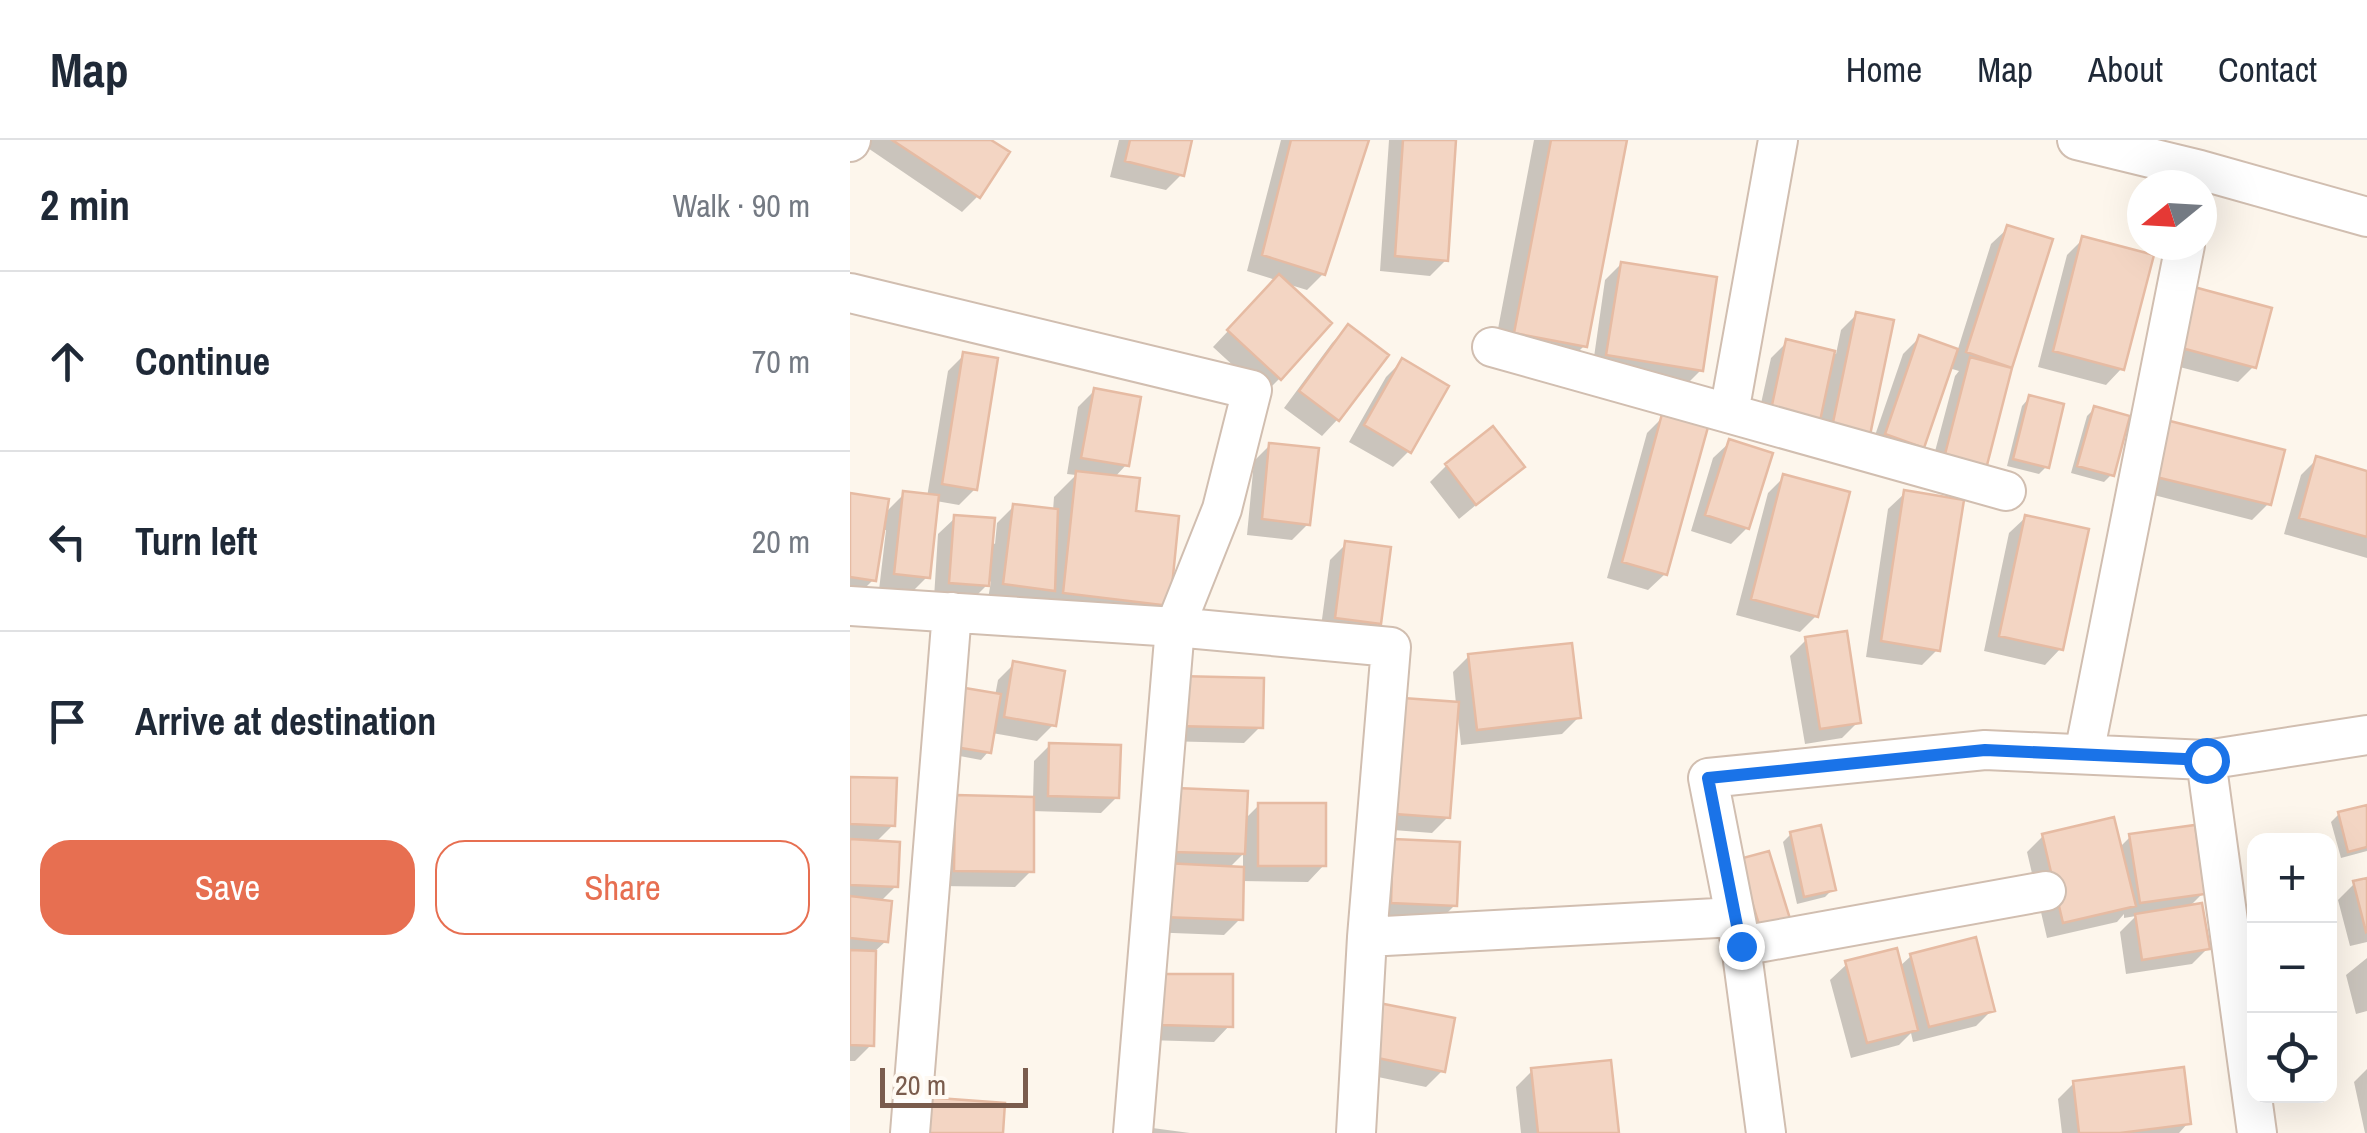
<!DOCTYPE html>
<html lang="en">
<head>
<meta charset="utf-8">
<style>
	:root { --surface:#fff; --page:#f2f2f3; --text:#1f2937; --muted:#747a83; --line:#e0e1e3; --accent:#e76f51 }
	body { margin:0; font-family:"Archivo Narrow",sans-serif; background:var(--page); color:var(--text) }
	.controls { position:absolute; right:30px; bottom:30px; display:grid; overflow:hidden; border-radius:20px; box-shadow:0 10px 40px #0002 }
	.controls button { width:90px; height:90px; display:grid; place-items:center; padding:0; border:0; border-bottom:2px solid var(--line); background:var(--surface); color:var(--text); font:50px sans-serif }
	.compass { position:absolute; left:1277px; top:30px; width:90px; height:90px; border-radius:50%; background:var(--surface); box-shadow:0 10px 40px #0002; rotate:252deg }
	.scale { position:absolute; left:30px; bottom:25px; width:148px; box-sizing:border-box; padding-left:10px; border:5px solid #7a5c4d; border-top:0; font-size:28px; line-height:35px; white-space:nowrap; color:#7a5c4d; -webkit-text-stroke:8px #fffaf3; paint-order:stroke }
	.stop { position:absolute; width:30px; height:30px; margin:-22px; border:8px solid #1a73e8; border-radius:50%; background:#fff }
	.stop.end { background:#1a73e8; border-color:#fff; box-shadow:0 2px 10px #0008 }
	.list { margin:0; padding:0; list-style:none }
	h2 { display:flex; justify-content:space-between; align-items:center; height:130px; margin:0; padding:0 40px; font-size:42px }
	h2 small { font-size:32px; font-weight:400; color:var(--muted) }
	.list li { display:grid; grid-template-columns:65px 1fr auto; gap:30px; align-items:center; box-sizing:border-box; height:180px; padding:0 40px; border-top:2px solid var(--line) }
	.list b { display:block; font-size:38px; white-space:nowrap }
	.list em { font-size:32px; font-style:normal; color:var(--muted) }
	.actions { display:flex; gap:20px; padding:30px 40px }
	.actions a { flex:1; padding:22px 0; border:2px solid var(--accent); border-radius:30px; text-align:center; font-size:35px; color:var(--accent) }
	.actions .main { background:var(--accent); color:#fff }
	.icon { flex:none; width:55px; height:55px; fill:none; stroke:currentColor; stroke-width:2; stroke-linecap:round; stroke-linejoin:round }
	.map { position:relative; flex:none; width:1517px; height:993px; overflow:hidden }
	header { display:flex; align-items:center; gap:60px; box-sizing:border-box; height:140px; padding:0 50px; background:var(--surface); border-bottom:2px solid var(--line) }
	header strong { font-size:48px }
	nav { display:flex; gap:55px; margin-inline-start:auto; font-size:35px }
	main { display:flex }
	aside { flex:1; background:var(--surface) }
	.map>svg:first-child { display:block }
</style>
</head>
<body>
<header>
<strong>Map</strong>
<nav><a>Home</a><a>Map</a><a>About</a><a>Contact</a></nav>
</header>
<main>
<aside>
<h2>2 min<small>Walk · 90 m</small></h2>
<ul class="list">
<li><svg class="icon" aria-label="ahead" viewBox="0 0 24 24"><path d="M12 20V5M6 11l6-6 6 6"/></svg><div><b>Continue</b></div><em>70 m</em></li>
<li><svg class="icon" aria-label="left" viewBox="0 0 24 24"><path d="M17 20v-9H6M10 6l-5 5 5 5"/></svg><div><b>Turn left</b></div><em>20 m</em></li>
<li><svg class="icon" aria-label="arrive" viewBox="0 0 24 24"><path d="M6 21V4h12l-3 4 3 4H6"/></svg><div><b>Arrive at destination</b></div></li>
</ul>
<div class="actions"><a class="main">Save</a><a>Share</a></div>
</aside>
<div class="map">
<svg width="1517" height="993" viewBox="0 0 1517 993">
	<rect width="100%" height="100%" fill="#fdf6ec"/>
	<path fill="#0003" fill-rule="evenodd" d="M6,0h130l-8,56 -16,16z
		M269,0h71l-8,34 -16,16 -56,-13z
		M431,0h85l-43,134 -16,16 -23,-7 -4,95 -16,16 -51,-47 63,-67 -29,-9z
		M539,0h65l-8,120 -16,16 -50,-5z
		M684,0h90l-39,205 -23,23 -69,-13z
		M1158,88l2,139 -26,101 -55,6 26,-98 4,-5 -10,-3 -27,78 -16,16 -36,-12 33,-96 16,-16 38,14 34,-108z
		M1233,99l39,129 -16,17 -68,-18 29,-112z
		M771,124l80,106 -16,16 -93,-15 13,-91z
		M1329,166l75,60 -16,16 -74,-19z
		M1007,174l9,124 -67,12 -46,-10 18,-82 16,-16 49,12 5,-24z
		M498,187l-11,93 -15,16 -38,-28 48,-65z
		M114,215l11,134 -16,16 -23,-4 -9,76 -16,16 -32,-3 7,-60h-5l-8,50 -16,16 -7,-1v-99l34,18 20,-20 23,3 21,-126z
		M552,221l7,90 -16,16 -44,-25 37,-65z
		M245,250l31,75 -12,13 20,35 33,91 -23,23 -156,-28 3,-18 -20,20 -37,-3 4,-64 17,-16 40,26 2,-21 16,-16 40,4 1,-14 22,-22 -9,-1 11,-67z
		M1179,258l18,68 -8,8 -32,-8 15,-60z
		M1245,268l17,66 -8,8 -33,-9 16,-57z
		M813,277l2,157 -17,16 -41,-12 40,-145z
		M1301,299l117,65 -16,16 -114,-29z
		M880,302l17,86 -16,16 -40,-13 22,-73z
		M420,305l38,79 -16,16 -45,-5 7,-74z
		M1467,319l50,15v84l-83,-24 17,-59z
		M596,326l76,1 -63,52 -29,-37z
		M934,337l32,139 -16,16 -64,-17 32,-122z
		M1055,353l33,156 -16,16 -56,-8 22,-148z
		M1176,377l35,131 -16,17 -61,-14 25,-118z
		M496,404l33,79 -16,16 -43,-5 10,-74z
		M956,500l52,82 -16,16 -37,6 -15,-88z
		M619,516l109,62 -16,16 -101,11 -3,-29 -10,101 -16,16 -52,-4 76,-125 -3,-32z
		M164,524l39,61 -16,16 -45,-8 -4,19 -7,8 -32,-6 46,-58 3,-16z
		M312,554l98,33 -16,16 -83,-2z
		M200,605l67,52 -16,16 -70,-2v60l-16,16 -77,-1 18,-88 77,1 1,-38z
		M0,639l43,46 -18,18 21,43 -16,16 6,39 -13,12 -2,92 -16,16h-5z
		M409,665l65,60 -16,17 -67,-1 -1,38 -16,16 -77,-3 14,-125 83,13zM393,714v15h-15z
		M1517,667v44l-26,7 -10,-36 8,-8z
		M941,694l42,55 -8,8 -28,7 -14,-62z
		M1193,696l76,12 12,-12 72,57 -15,15 20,40 -16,16 -66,10 -6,-42 16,-16 -12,2v-4l-7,8 -70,16 -20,-86z
		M544,702l61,63 -16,16 -63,-2z
		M1517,740v62l-17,4 -12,-46 16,-16z
		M1061,816l81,54 -16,16 -63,16 -2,-9 -12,12 -48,13 -21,-78 17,-16 52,3z
		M1517,818v53l-11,3 -10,-39z
		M297,852l83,33 -16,17 -68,-2z
		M514,882l78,49 -16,16 -72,-15z
		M1517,929v64h-2l-11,-51z
		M682,931l84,62h-95l-5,-46z
		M1224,943l114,40 -9,10h-117l-4,-34z
		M295,987l45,6h-51z"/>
	<path fill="#f3d5c3" stroke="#e6bba3" stroke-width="2.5" d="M42,0h99l19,12 -30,46z
		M280,0h62l-8,36 -59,-15z
		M441,0h78l-44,135 -63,-20z
		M553,0h53l-8,121 -53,-5z
		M701,0h76l-40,207 -73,-14z
		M1157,85l46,14 -41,129 -46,-16z
		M1232,96l72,19 -30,115 -71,-19z
		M771,122l96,15 -14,94 -97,-16z
		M429,134l53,49 -51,57 -54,-50z
		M1344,147l78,21 -16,60 -78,-21z
		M1006,172l38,8 -25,120 -38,-8z
		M498,184l41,31 -50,66 -40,-30z
		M1069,195l39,14 -34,99 -39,-14z
		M936,199l49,12 -18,84 -49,-11z
		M113,212l35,6 -21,132 -35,-6z
		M1120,217l42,11 -26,101 -42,-11z
		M552,218l47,28 -38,67 -47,-28z
		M244,248l47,9 -12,69 -48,-8z
		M1179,255l35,9 -15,64 -36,-9z
		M1244,266l36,10 -16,60 -37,-10z
		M812,274l46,13 -41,148 -45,-13z
		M1316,280l119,30 -14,55 -119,-29z
		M643,286l32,41 -49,38 -31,-41z
		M879,299l44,14 -24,76 -44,-14z
		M419,303l50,5 -9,77 -48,-6z
		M1466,316l51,15v66l-68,-19z
		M226,331l64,7 -4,33 43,5 -9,90 -107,-13z
		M933,334l67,18 -32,125 -67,-18z
		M1054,350l60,10 -24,151 -59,-10z
		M53,351l36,4 -9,83 -36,-4z
		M0,353l39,6 -13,82 -26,-4z
		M163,364l45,5 -3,82 -52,-7z
		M104,375l41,3 -6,68 -40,-3z
		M1175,375l64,14 -26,121 -64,-14z
		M495,401l46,6 -10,77 -46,-6z
		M997,491l14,92 -41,6 -15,-92z
		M722,503l9,75 -104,12 -9,-76z
		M163,521l52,10 -9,55 -52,-9z
		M327,536l87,2 -1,50 -87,-2z
		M115,548l36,6 -10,59 -36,-6z
		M553,558l56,4 -9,116 -55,-4z
		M199,603l72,2 -2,53 -71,-2z
		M0,637l47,1 -2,48 -45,-2z
		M326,648l72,3 -3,63 -72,-2z
		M105,655l79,2v75l-80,-1z
		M408,663h68v63h-68z
		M1517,665v42l-19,5 -10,-40z
		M1264,677l22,89 -73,17 -21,-89z
		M971,685l15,65 -32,7 -14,-65z
		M1345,685l10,69 -65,9 -11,-69z
		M0,699l50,3 -2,45 -48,-2z
		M543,699l67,3 -3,64 -66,-3z
		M919,711l22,71 -30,9 -22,-72z
		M314,723l80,4 -1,53 -81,-3z
		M1517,738v53l-1,1 -13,-51z
		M0,756l42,5 -4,41 -38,-4z
		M1352,763l8,46 -68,11 -7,-46z
		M1126,797l19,74 -66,16 -19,-73z
		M1047,808l21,82 -51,13 -22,-82z
		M0,810l26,1 -2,95 -24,-1z
		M312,834h71v53l-72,-2z
		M529,863l76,15 -10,54 -77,-16z
		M761,920l8,73h-81l-7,-65z
		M1334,927l7,57 -71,9h-41l-6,-52z
		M74,957l81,6 -2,30h-82z"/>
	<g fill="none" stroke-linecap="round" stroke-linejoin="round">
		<g stroke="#d1beb0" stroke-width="42">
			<path id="street" d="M1227,0l123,30 167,47
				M0,2l1,-2
				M0,153l402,97 -30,119 -47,118 -42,506
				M642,207l514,144
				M879,273l49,-273
				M0,466l325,21 216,20 -24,290 -11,196
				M1234,614l101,-509
				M1356,620l51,373
				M517,797l368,-20
				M891,806l305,-55
				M60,993l42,-521
				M916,993l-25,-187 -33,-168 277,-28 221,10 161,-25"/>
		</g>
		<use href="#street" stroke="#fff" stroke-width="38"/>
	</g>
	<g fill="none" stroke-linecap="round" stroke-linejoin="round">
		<path stroke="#1a73e8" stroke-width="12" d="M891,806l-33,-168 277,-28 221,10"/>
	</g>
</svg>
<div class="controls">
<button>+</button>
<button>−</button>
<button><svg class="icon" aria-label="locate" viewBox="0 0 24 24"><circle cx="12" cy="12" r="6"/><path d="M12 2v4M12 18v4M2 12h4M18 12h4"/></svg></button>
</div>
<svg class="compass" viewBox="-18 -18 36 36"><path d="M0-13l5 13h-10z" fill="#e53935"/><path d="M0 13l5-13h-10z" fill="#747a83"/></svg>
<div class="scale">20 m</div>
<div class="stop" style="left:1356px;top:620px"></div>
<div class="stop end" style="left:891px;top:806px"></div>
</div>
</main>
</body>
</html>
